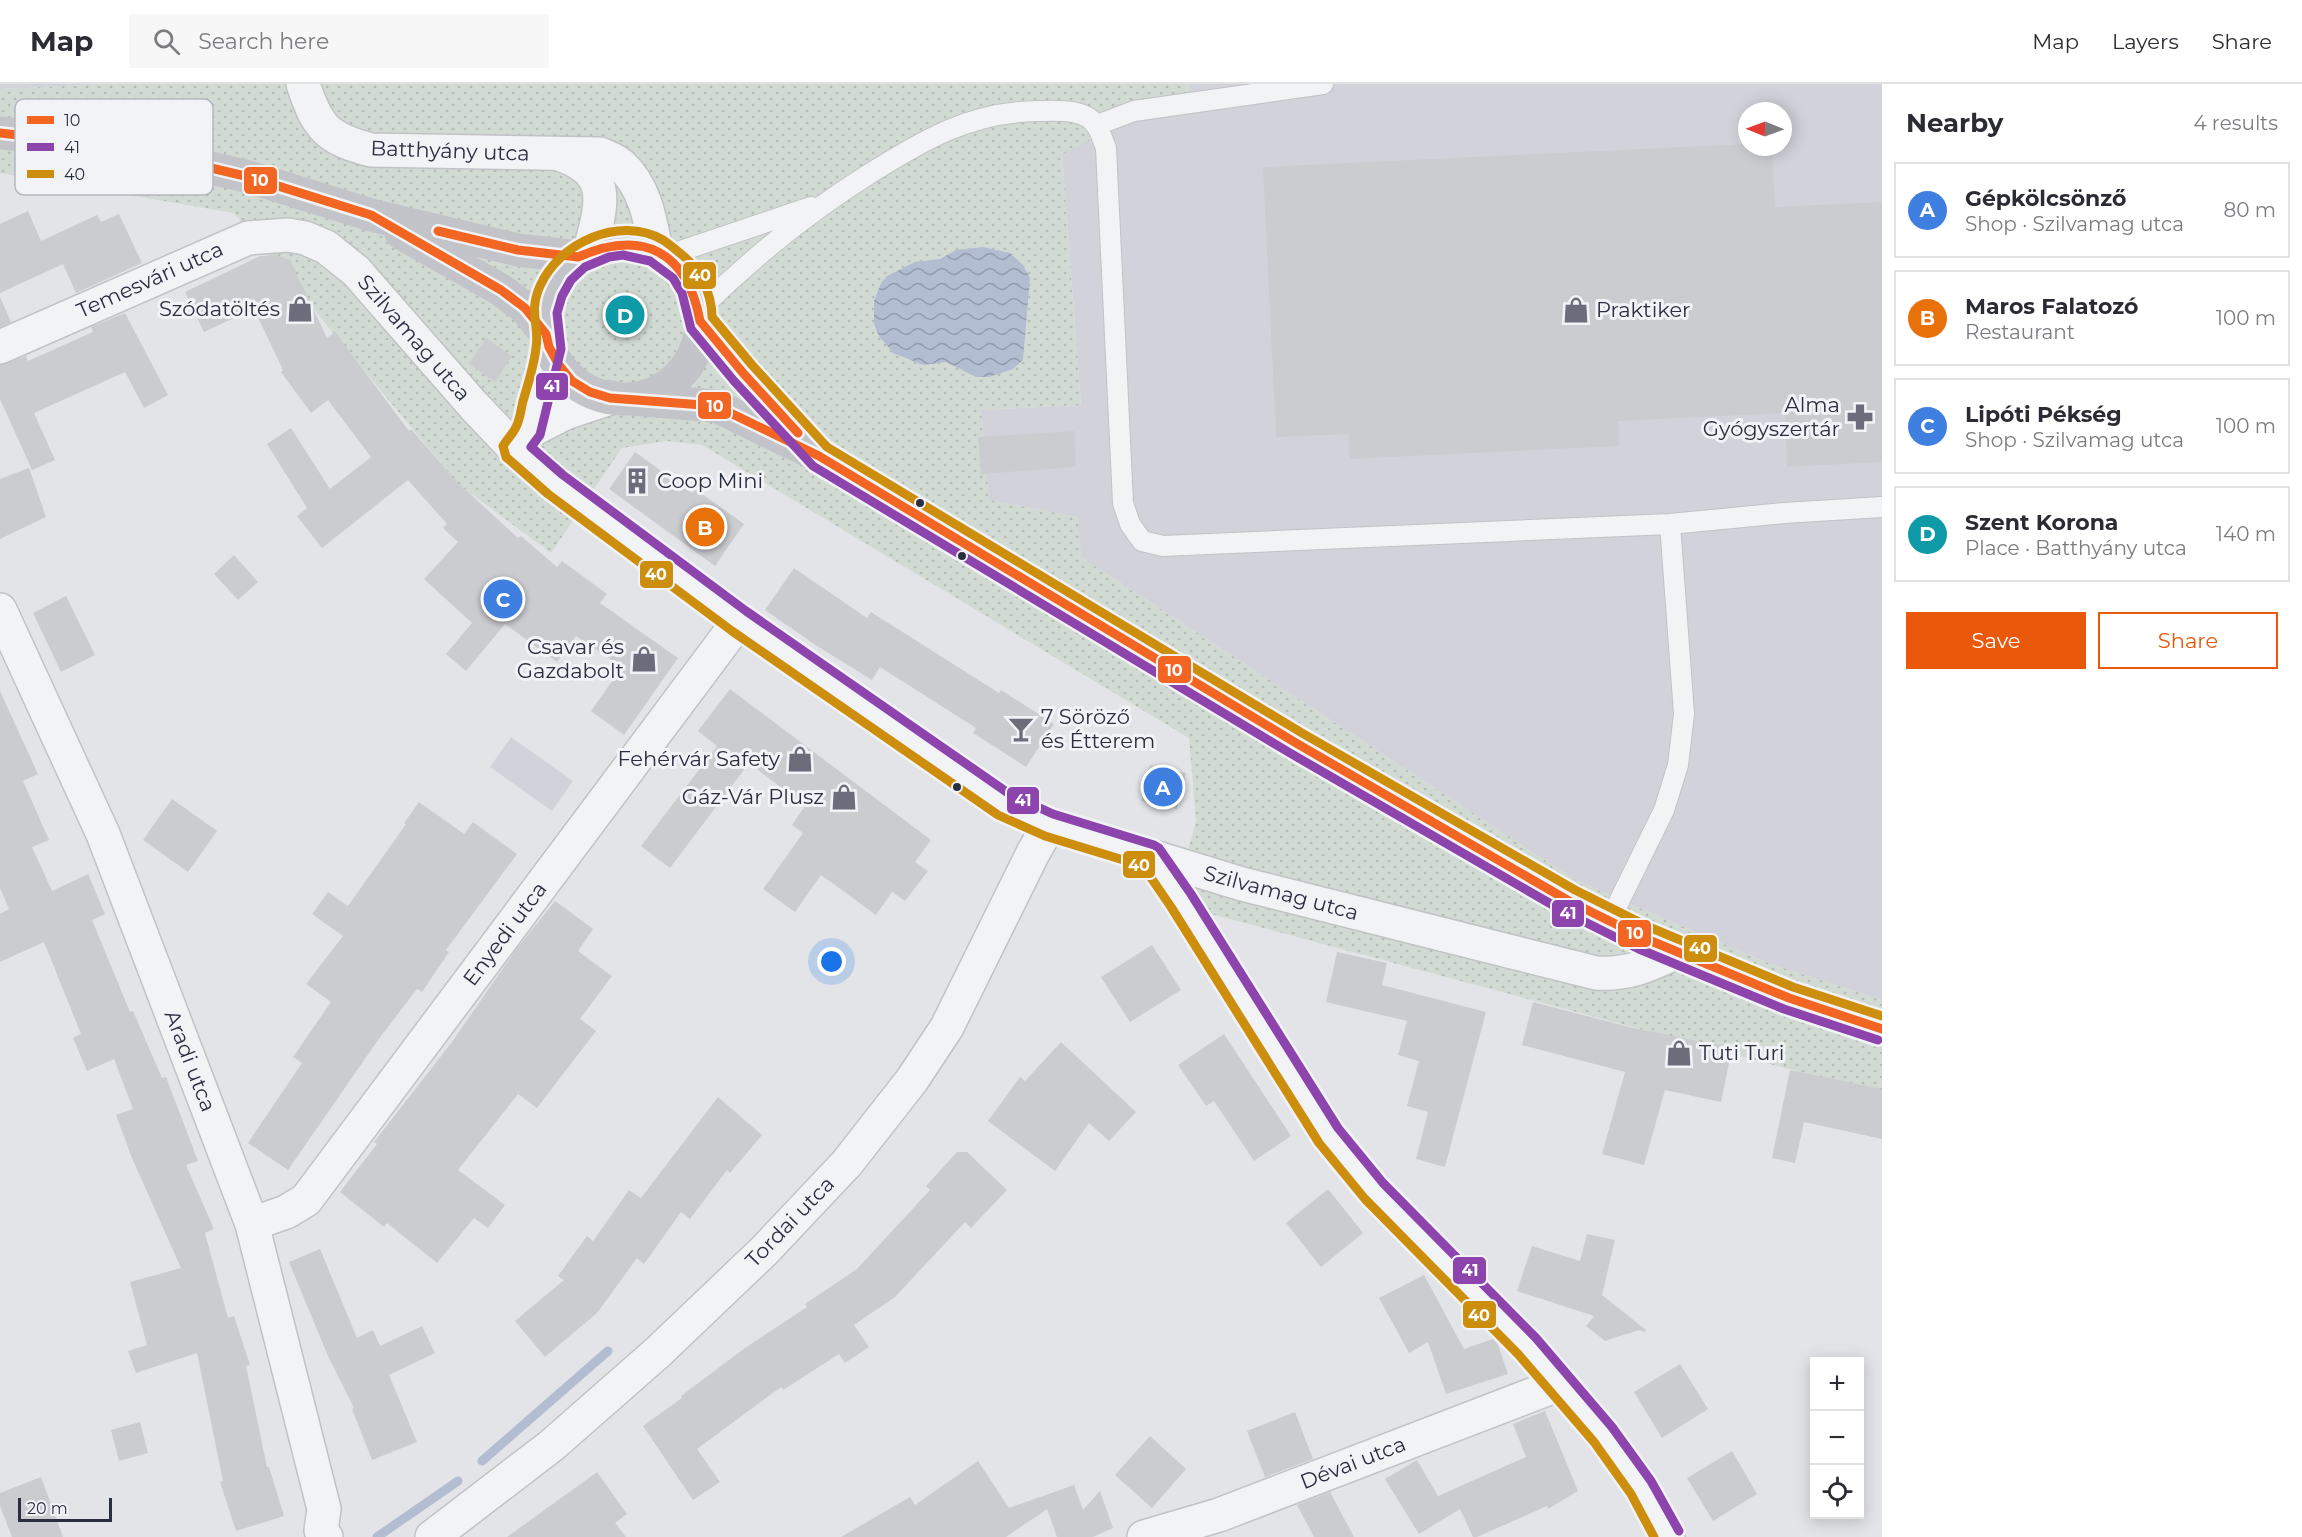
<!DOCTYPE html>
<html lang="en">
<head>
<meta charset="utf-8">
<style>
	:root { --surface:#fff; --page:#f7f7f7; --text:#2b2b33; --muted:#7c7c81; --line:#e1e1e2; --accent:#ea580c }
	body { margin:0; font-family:Montserrat,sans-serif; background:var(--page); color:var(--text) }
	.controls { position:absolute; right:18px; bottom:18px; display:grid; overflow:hidden; border-radius:0px; box-shadow:0 3px 15px #0003 }
	.controls button { width:54px; height:54px; display:grid; place-items:center; padding:0; border:0; border-bottom:2px solid var(--line); background:var(--surface); color:var(--text); font:30px sans-serif }
	.compass { position:absolute; left:1738px; top:18px; width:54px; height:54px; border-radius:50%; background:var(--surface); box-shadow:0 3px 15px #0003; rotate:271deg }
	.scale { position:absolute; left:18px; bottom:15px; width:94px; box-sizing:border-box; padding-left:6px; border:3px solid #2a2f40; border-top:0; font-size:16px; line-height:21px; white-space:nowrap; color:#2a2f40; -webkit-text-stroke:4px #f1f3f7; paint-order:stroke }
	.you { position:absolute; left:832px; top:878px; width:21px; height:21px; margin:-15px; border:4px solid #fff; border-radius:50%; background:#1a73e8; box-shadow:0 0 0 9px #1a73e833 }
	.badge { display:grid; place-items:center; width:39px; height:39px; border-radius:50%; background:var(--accent); color:#fff; font-size:20px; font-weight:700 }
	.pin { position:absolute; translate:-50% -50%; border:3px solid #fff; box-shadow:0 2px 6px #0006 }
	.list { margin:0; padding:0; list-style:none }
	h2 { display:flex; justify-content:space-between; align-items:center; height:78px; margin:0; padding:0 24px; font-size:26px }
	h2 small { font-size:20px; font-weight:400; color:var(--muted) }
	.list li { display:grid; grid-template-columns:39px 1fr auto; gap:18px; align-items:center; box-sizing:border-box; height:96px; margin:0 12px 12px; padding:0 12px; border:2px solid var(--line); border-radius:0px }
	.list b { display:block; font-size:22px; white-space:nowrap }
	.list p { margin:0; font-size:20px; white-space:nowrap; color:var(--muted) }
	.list em { font-size:20px; font-style:normal; color:var(--muted) }
	.actions { display:flex; gap:12px; padding:18px 24px }
	.actions a { flex:1; padding:14px 0; border:2px solid var(--accent); border-radius:0px; text-align:center; font-size:21px; color:var(--accent) }
	.actions .main { background:var(--accent); color:#fff }
	.icon { flex:none; width:33px; height:33px; fill:none; stroke:currentColor; stroke-width:2; stroke-linecap:round; stroke-linejoin:round }
	.map { position:relative; flex:none; width:1882px; height:1453px; overflow:hidden }
	header { display:flex; align-items:center; gap:36px; box-sizing:border-box; height:84px; padding:0 30px; background:var(--surface); border-bottom:2px solid var(--line) }
	header strong { font-size:28px }
	nav { display:flex; gap:33px; margin-inline-start:auto; font-size:21px }
	.search { width:420px; height:54px; background:var(--page); display:flex; align-items:center; gap:15px; box-sizing:border-box; padding:0 21px; border-radius:0px; color:var(--muted); font-size:22px }
	main { display:flex }
	aside { flex:1; background:var(--surface) }
	.map>svg:first-child { display:block }
</style>
</head>
<body>
<header>
<strong>Map</strong>
<div class="search"><svg class="icon" aria-label="search" viewBox="0 0 24 24"><circle cx="10" cy="10" r="6"/><path d="M15 15l6 6"/></svg>Search here</div>
<nav><a>Map</a><a>Layers</a><a>Share</a></nav>
</header>
<main>
<div class="map">
<svg width="1882" height="1453" viewBox="0 0 1882 1453">
	<defs>
		<pattern id="grass-dots" width="8" height="8" patternUnits="userSpaceOnUse" patternTransform="scale(1.5)"><rect width="8" height="8" fill="#d2dbd3"/><path d="M2 2h.1M6 6h.1" fill="none" stroke="#b4bcb6" stroke-width="1.8" stroke-linecap="round"/></pattern>
		<pattern id="water-waves" width="16" height="10" patternUnits="userSpaceOnUse" patternTransform="scale(1.5)"><rect width="16" height="10" fill="#b3bdd1"/><path d="M0 5q4-4 8 0t8 0" fill="none" stroke="#929aab"/></pattern>
	</defs>
	<rect width="100%" height="100%" fill="#e3e4e7"/>
	<path fill="#d2d3da" fill-rule="evenodd" d="M0,0h108l-108,5z
		M1189,0h693v916l-114,-37 -191,-82 -496,-324 -4,-40 -88,-17 -8,-90 100,-5 -19,-252 126,-61zM1747,27h36v36h-36z
		M511,653l62,44 -21,30 -62,-44z"/>
	<path fill="url(#grass-dots)" d="M108,0h1081l-1,8 -126,62 19,251 -100,5 8,90 89,17 3,40 496,324 191,82 114,37v94l-708,-190 22,-83 -7,-83 -487,-293 -36,-4 -44,7 -71,105 -93,-69 -224,-271 -234,-40v-84z"/>
	<path fill="url(#water-waves)" d="M983,163l27,6 13,12 7,13 -7,82 -10,9 -24,8h-13l-30,-15 -23,3 -30,-12 -14,-17 -5,-12v-23l7,-18 6,-7 28,-14 25,-3 16,-9z"/>
	<g fill="none" stroke-linecap="round" stroke-linejoin="round">
		<path stroke="#b3bdd1" stroke-width="9" d="M482,1377l126,-110
			M377,1453l81,-56"/>
	</g>
	<path fill="#cbccd0" d="M1747,60v3h25l3,60 107,-5v260l-95,5 -2,-54 -167,8 1,25 -269,13 -1,-25 -73,3 -13,-270z
		M28,127l13,30 56,-26 4,7 18,-8 23,49 -66,30 -13,-29 -63,29v-69z
		M276,171l14,5 37,78 8,-6 74,99 2,-2 45,52 62,57 3,-2 36,31 5,-6 45,33 -7,9 78,55 -54,77 -33,-24 31,-44 -46,-31 -19,26 -52,-38 -39,47 -20,-17 26,-31 -48,-44 34,-37 -15,-14 4,-4 -39,-44 -86,68 -25,-32 10,-8 -40,-64 24,-16 39,61 41,-32 -43,-57 -17,13 -30,-41 2,-2 -29,-61 -50,23 -19,-40 75,-36z
		M0,213l11,25 -11,5z
		M125,229l43,82 -24,13 -19,-36 -91,41 21,47 -23,10 -32,-71v-34l26,-9 2,5 65,-29 -2,-5z
		M486,254l26,18 -17,26 -26,-18z
		M1074,347l2,36 -95,7 -3,-37z
		M635,368l57,41 3,-4 49,35 -29,42 -106,-77z
		M29,384l17,49 -46,22v-60z
		M234,471l24,27 -20,18 -24,-26z
		M794,484l73,50 4,-6 128,81 2,-3 53,34 -28,43 -53,-34 3,-5 -96,-61 -8,13 -55,-34 -52,-36z
		M66,512l29,59 -34,17 -28,-59z
		M730,605l201,151 -16,22 13,9 -23,30 -13,-9 -16,23 -55,-40 -26,37 -32,-23 40,-56 -11,-8 13,-19 -56,-43 -79,105 -29,-22 76,-100 -19,-15z
		M0,607l38,83 -15,7 26,59 -17,7 20,44 36,-17 17,40 -13,6 38,92 3,-1 29,67 4,-1 32,84 -12,4 28,64 -9,4 23,85 6,-2 16,49 -4,1 21,101h2l15,49 -48,15 -16,-49 3,-1 -26,-128 -61,20 -8,-22 19,-6 -17,-63 51,-14 -49,-110 -16,-43 17,-6 -19,-50 -27,12 -14,-33 8,-4 -37,-92 -44,20v-48l9,-5 -9,-21z
		M1150,681l36,8 -9,36 -36,-8z
		M172,715l45,32 -29,41 -45,-32z
		M419,718l45,32 9,-12 44,32 -71,96 3,2 -27,40 -5,-3 -39,51 -90,130 -40,-27 54,-80 -9,-6 38,-55 -25,-18 37,-48 -31,-22 16,-22 20,14 58,-82 -2,-1z
		M555,817l38,28 -15,22 34,25 -32,43 16,12 -59,77 -19,-14 -60,76 47,35 -17,23 -14,-10 -37,45 -50,-40 -3,4 -44,-35 37,-48 -3,-2 78,-100 63,-91z
		M1152,861l29,45 -51,32 -29,-45z
		M1337,868l50,11 -5,22 104,27 -41,155 -29,-8 12,-47 -21,-6 12,-45 -21,-6 9,-34 -81,-19z
		M1533,918l100,26 99,20 -11,54 -56,-12 -21,75 -42,-11 23,-82 -103,-27z
		M1224,950l67,102 -37,25 -40,-60 -8,5 -28,-41z
		M1061,958l75,70 -27,29 -20,-18 -34,48 -67,-50 32,-44 5,4z
		M1790,986l92,19v50l-78,-17 -9,41 -23,-5z
		M718,1013l44,38 -32,38 -3,-3 -37,49 -9,-7 -37,52 -7,-6 -40,55 -52,44 -30,-36 49,-41 -6,-4 29,-40 6,5 36,-51 12,8z
		M957,1068h10l40,38 -36,38 -6,-6 -70,75 -41,28 15,22 -24,16 -6,-9 -56,36 -2,-3 -84,62 23,33 -27,18 -50,-74 39,-28 -1,-2 64,-48 62,-41 -2,-3 52,-35 73,-79 -4,-4z
		M1328,1105l35,44 -42,34 -35,-44z
		M1587,1150l28,6 -13,55 44,35 -1,2 -6,-2 -34,11 -19,-15 8,-10 -77,-25 15,-45 48,15z
		M320,1165l37,89 16,-8 7,16 42,-20 13,27 -46,22 28,67 -45,18 -20,-51 2,-1 -26,-52 -39,-94z
		M1424,1191l40,74 29,-10 4,3 11,32 -62,20 -18,-52 -19,11 -30,-55z
		M1680,1280l28,45 -46,29 -28,-46z
		M1545,1327l33,80 -30,18 -1,-3 -70,31h-4l-13,-28 -41,25 -34,-55 32,-19 21,36 88,-39 -13,-33z
		M1295,1328l18,47 -48,18 -18,-46z
		M140,1338l8,31 -29,8 -8,-31z
		M1150,1352l36,33 -34,39 -37,-33z
		M1732,1367l25,43 -44,27 -26,-43z
		M978,1377l31,47 65,-23 9,25 17,-19 13,37 -20,9h-36l-10,-28 -41,28h-165l69,-40 5,8z
		M597,1388l30,42 -12,9 11,14h-119z
		M41,1393l22,60h-51l-12,-31v-13z
		M1330,1408l24,45h-40l-17,-32z"/>
	<g fill="none" stroke-linecap="round" stroke-linejoin="round">
		<g stroke="#c1c2c5" stroke-width="22">
			<path id="service" d="M1097,41l37,-14 189,-27
				M666,172l145,-49
				M700,225c51,-50 106,-95 166,-133 57,-36 104,-64 172,-65 19,0 49,-3 59,16 4,6 6,14 9,21l17,355 7,21 12,17 21,5 507,-22 114,-11 98,-6
				M1609,838l55,-112 14,-45 6,-51 -14,-190"/>
		</g>
		<g stroke="#c1c2c5" stroke-width="36">
			<path id="minor" d="M0,263l248,-109 40,-3 17,3 21,9 30,24 118,135 41,43 40,35 184,137 266,184 44,20 193,59 354,89c32,2 54,-8 81,-21
				M528,348l37,-19 45,-15
				M515,365l13,-17 21,-85
				M0,526l103,224 149,390 72,285 -3,21 5,7
				M1150,772l31,44 147,235 46,56 153,155 76,89 38,53 27,49
				M252,1140l34,-12 20,-12 433,-579
				M432,1453l119,-91 106,-93 107,-102 83,-88 65,-83 35,-53 86,-174 16,-28
				M1144,1453l75,-22 341,-131"/>
		</g>
		<g stroke="#c1c2c5" stroke-width="36">
			<path id="tertiary" d="M303,0c14,43 24,55 68,66l229,4c7,3 16,6 21,11 24,22 29,54 35,85
				M559,70c54,18 43,50 31,96"/>
		</g>
		<use href="#service" stroke="#f2f3f5" stroke-width="20"/>
		<use href="#minor" stroke="#f2f3f5" stroke-width="33"/>
		<use href="#tertiary" stroke="#f2f3f5" stroke-width="33"/>
		<path stroke="#c3c4c9" stroke-width="33" d="M0,49l123,14 126,30 122,38 147,35 60,7
			M401,149l100,57 24,18 21,26
			M545 237a78 78 0 1 1 156 0a78 78 0 1 1-156 0Z
			M700,237l43,52 65,70
			M631,315l85,7 103,50 477,287 273,158 75,37 145,60 93,31"/>
		<g stroke="#f1f3f7" stroke-width="14">
			<path id="bus-1" d="M0,49l123,14 126,30 122,38 130,75 24,18 21,26 3,13 10,18 13,16 18,11 20,6 106,8 103,50 477,287 273,158 75,37 145,60 93,31
				M438,147l80,19 60,7
				M578,173c65,-28 109,-6 122,64
				M700,237l43,52 55,60"/>
		</g>
		<g stroke="#f1f3f7" stroke-width="14">
			<path id="bus-2" d="M1679,1447l-28,-50 -39,-54 -76,-89 -153,-155 -45,-55 -147,-234 -32,-46 -5,-3 -101,-31 -42,-19 -265,-184 -183,-136 -32,-28 9,-12 21,-86 -4,-36 5,-17 9,-16 14,-13 24,-10 14,-2 27,6 23,17 9,15 9,36 43,52 79,85 477,287 273,158 76,38 145,60 94,31"/>
		</g>
		<g stroke="#f1f3f7" stroke-width="14">
			<path id="bus-3" d="M1654,1453l-23,-43 -37,-52 -76,-88 -153,-155 -46,-56 -148,-236 -28,-41 -98,-30 -47,-21 -266,-184 -184,-137 -42,-37 -3,-11c4,-7 10,-12 13,-19 4,-7 5,-18 7,-26 5,-17 11,-35 13,-53 4,-23 -8,-35 4,-62 19,-43 79,-71 123,-46 6,4 12,9 18,14 18,14 31,39 31,63l40,48 75,82 475,286 273,157 74,37 144,60 89,29"/>
		</g>
		<use href="#bus-1" stroke="#f26522" stroke-width="9"/>
		<use href="#bus-2" stroke="#8e44ad" stroke-width="9"/>
		<use href="#bus-3" stroke="#ce8e0d" stroke-width="9"/>
	</g>
	<defs>
		<g id="shop-bare" transform="scale(2.07)"><path d="M-5-2.5h2.3a2.7 3.5 0 0 1 5.4 0H5L5.5 6h-11ZM-1.5-2.5h3a1.5 2.3 0 0 0-3 0Z" fill="#6b6e7a" stroke="#f1f3f7" stroke-width="2.5" paint-order="stroke"/></g>
		<g id="pharmacy-bare" transform="scale(2.07)"><path d="M-2-6h4v4h4v4h-4v4h-4v-4h-4v-4h4Z" fill="#6b6e7a" stroke="#f1f3f7" stroke-width="2.5" paint-order="stroke"/></g>
		<g id="building-bare" transform="scale(2.07)"><path d="M-4-6H4V6H1V3H-1V6H-4ZM-2.5-4.3h1.7v1.8h-1.7ZM.8-4.3h1.7v1.8H.8ZM-2.5-1h1.7V.8h-1.7ZM.8-1h1.7V.8H.8Z" fill="#6b6e7a" stroke="#f1f3f7" stroke-width="2.5" paint-order="stroke"/></g>
		<g id="bar-bare" transform="scale(2.07)"><path d="M-6-5H6L.8 .8V4.5H3.5V6h-7V4.5H-.8V.8Z" fill="#6b6e7a" stroke="#f1f3f7" stroke-width="2.5" paint-order="stroke"/></g>
	</defs>
	<g fill-rule="evenodd">
		<use href="#shop-bare" x="300" y="225"/>
		<use href="#shop-bare" x="1576" y="226"/>
		<use href="#pharmacy-bare" x="1860" y="333"/>
		<use href="#building-bare" x="637" y="397"/>
		<use href="#shop-bare" x="644" y="575"/>
		<use href="#bar-bare" x="1021" y="645"/>
		<use href="#shop-bare" x="800" y="675"/>
		<use href="#shop-bare" x="844" y="713"/>
		<use href="#shop-bare" x="1679" y="969"/>
	</g>
	<g fill="#2a2f40" stroke="#f1f3f7" stroke-width="2">
		<circle cx="920" cy="419" r="5"/>
		<circle cx="962" cy="472" r="5"/>
		<circle cx="957" cy="703" r="5"/>
	</g>
	<g text-anchor="middle" stroke-width="6" stroke-linejoin="round" paint-order="stroke">
		<g font-size="21" fill="#2a2f40" stroke="#f1f3f7">
			<text transform="translate(450 67) rotate(2)" y="7">Batthyány utca</text>
			<text transform="translate(150 196) rotate(-24)" y="7">Temesvári utca</text>
			<text transform="translate(414 254) rotate(49)" y="7">Szilvamag utca</text>
			<text transform="translate(1281 809) rotate(15)" y="7">Szilvamag utca</text>
			<text transform="translate(505 850) rotate(-53)" y="7">Enyedi utca</text>
			<text transform="translate(190 977) rotate(69)" y="7">Aradi utca</text>
			<text transform="translate(790 1138) rotate(-46)" y="7">Tordai utca</text>
			<text transform="translate(1353 1379) rotate(-21)" y="7">Dévai utca</text>
		</g>
		<g font-size="21" fill="#2a2f40" stroke="#f1f3f7" text-anchor="end">
			<text x="280" y="232">Szódatöltés</text>
			<text x="1596" y="233" text-anchor="start">Praktiker</text>
			<text x="1840" y="328">Alma<tspan x="1840" dy="24">Gyógyszertár</tspan></text>
			<text x="657" y="404" text-anchor="start">Coop Mini</text>
			<text x="624" y="570">Csavar és<tspan x="624" dy="24">Gazdabolt</tspan></text>
			<text x="1041" y="640" text-anchor="start">7 Söröző<tspan x="1041" dy="24">és Étterem</tspan></text>
			<text x="780" y="682">Fehérvár Safety</text>
			<text x="824" y="720">Gáz-Vár Plusz</text>
			<text x="1699" y="976" text-anchor="start">Tuti Turi</text>
		</g>
	</g>
	<rect x="15" y="15" width="198" height="96" rx="9" fill="#f1f3f7" stroke="#b5b8c0" stroke-width="1.5"/>
	<rect x="27" y="32" width="27" height="8" fill="#f26522"/>
	<rect x="27" y="59" width="27" height="8" fill="#8e44ad"/>
	<rect x="27" y="86" width="27" height="8" fill="#ce8e0d"/>
	<g font-size="16" fill="#2a2f40">
		<text x="64" y="42">10</text>
		<text x="64" y="69">41</text>
		<text x="64" y="96">40</text>
	</g>
	<g stroke="#f1f3f7" stroke-width="2">
		<rect x="243" y="82" width="35" height="29" rx="6" fill="#f26522"/>
		<rect x="682" y="177" width="35" height="29" rx="6" fill="#ce8e0d"/>
		<rect x="535" y="288" width="34" height="29" rx="6" fill="#8e44ad"/>
		<rect x="697" y="307" width="35" height="29" rx="6" fill="#f26522"/>
		<rect x="639" y="476" width="35" height="29" rx="6" fill="#ce8e0d"/>
		<rect x="1157" y="571" width="35" height="29" rx="6" fill="#f26522"/>
		<rect x="1006" y="702" width="34" height="29" rx="6" fill="#8e44ad"/>
		<rect x="1122" y="766" width="34" height="29" rx="6" fill="#ce8e0d"/>
		<rect x="1551" y="815" width="34" height="29" rx="6" fill="#8e44ad"/>
		<rect x="1617" y="835" width="35" height="29" rx="6" fill="#f26522"/>
		<rect x="1683" y="850" width="35" height="29" rx="6" fill="#ce8e0d"/>
		<rect x="1452" y="1172" width="35" height="29" rx="6" fill="#8e44ad"/>
		<rect x="1462" y="1216" width="35" height="29" rx="6" fill="#ce8e0d"/>
	</g>
	<g font-size="16" text-anchor="middle" font-weight="bold" fill="#fff">
		<text x="260" y="102">10</text>
		<text x="700" y="197">40</text>
		<text x="552" y="308">41</text>
		<text x="715" y="328">10</text>
		<text x="656" y="496">40</text>
		<text x="1174" y="592">10</text>
		<text x="1023" y="722">41</text>
		<text x="1139" y="787">40</text>
		<text x="1568" y="835">41</text>
		<text x="1635" y="855">10</text>
		<text x="1700" y="870">40</text>
		<text x="1470" y="1192">41</text>
		<text x="1479" y="1237">40</text>
	</g>
</svg>
<div class="controls">
<button>+</button>
<button>−</button>
<button><svg class="icon" aria-label="locate" viewBox="0 0 24 24"><circle cx="12" cy="12" r="6"/><path d="M12 2v4M12 18v4M2 12h4M18 12h4"/></svg></button>
</div>
<svg class="compass" viewBox="-18 -18 36 36"><path d="M0-13l5 13h-10z" fill="#e53935"/><path d="M0 13l5-13h-10z" fill="#7c7c81"/></svg>
<div class="scale">20 m</div>
<div class="you"></div>
<div class="pin badge" style="left:1163px;top:703px;background:#3f7fe0">A</div>
<div class="pin badge" style="left:705px;top:443px;background:#e8710a">B</div>
<div class="pin badge" style="left:503px;top:515px;background:#3f7fe0">C</div>
<div class="pin badge" style="left:625px;top:231px;background:#0f9aa8">D</div>
</div>
<aside>
<h2>Nearby<small>4 results</small></h2>
<ul class="list">
<li><span class="badge" style="background:#3f7fe0">A</span><div><b>Gépkölcsönző</b><p>Shop · Szilvamag utca</p></div><em>80 m</em></li>
<li><span class="badge" style="background:#e8710a">B</span><div><b>Maros Falatozó</b><p>Restaurant</p></div><em>100 m</em></li>
<li><span class="badge" style="background:#3f7fe0">C</span><div><b>Lipóti Pékség</b><p>Shop · Szilvamag utca</p></div><em>100 m</em></li>
<li><span class="badge" style="background:#0f9aa8">D</span><div><b>Szent Korona</b><p>Place · Batthyány utca</p></div><em>140 m</em></li>
</ul>
<div class="actions"><a class="main">Save</a><a>Share</a></div>
</aside>
</main>
</body>
</html>
